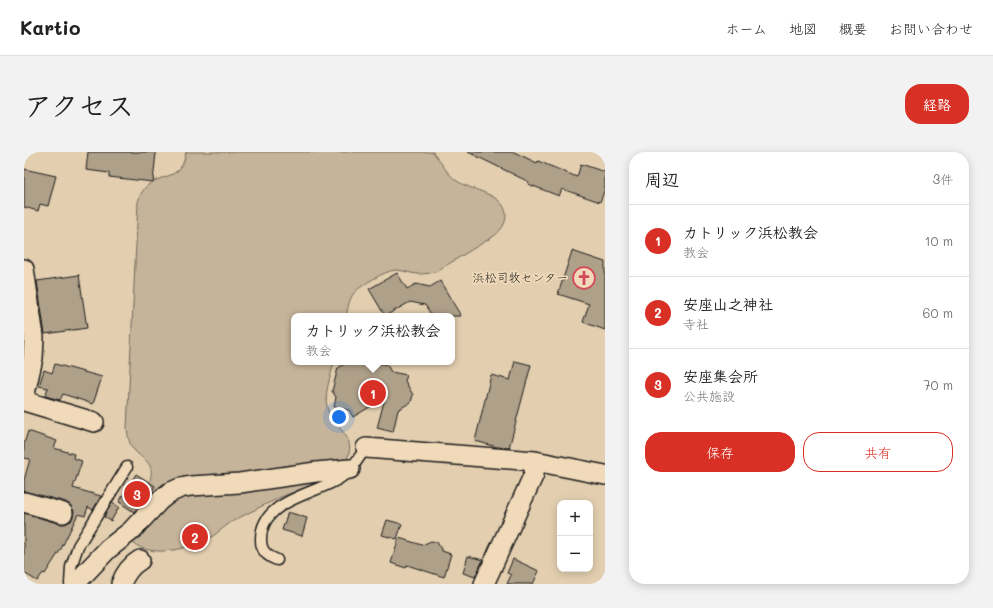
<!DOCTYPE html>
<html lang="ja">
<head>
<meta charset="utf-8">
<style>
	:root { --surface:#fff; --page:#f2f2f2; --text:#222; --muted:#767676; --line:#e0e0e0; --accent:#d93025 }
	body { margin:0; font-family:Mali,"Klee One",sans-serif; background:var(--page); color:var(--text) }
	.controls { position:absolute; right:12px; bottom:12px; display:grid; overflow:hidden; border-radius:8px; box-shadow:0 2px 10px #0003 }
	.controls button { width:36px; height:36px; display:grid; place-items:center; padding:0; border:0; border-bottom:1px solid var(--line); background:var(--surface); color:var(--text); font:20px sans-serif }
	.you { position:absolute; left:315px; top:265px; width:14px; height:14px; margin:-10px; border:3px solid #fff; border-radius:50%; background:#1a73e8; box-shadow:0 0 0 6px #1a73e833 }
	.badge { display:grid; place-items:center; width:26px; height:26px; border-radius:50%; background:var(--accent); color:#fff; font-size:13px; font-weight:700 }
	.pin { position:absolute; translate:-50% -50%; border:2px solid #fff; box-shadow:0 1px 4px #0006 }
	.popup { position:absolute; left:267px; top:161px; width:164px; height:52px; box-sizing:border-box; display:grid; place-content:center; border-radius:8px; background:var(--surface); filter:drop-shadow(0 1px 3px #0005); font-size:13px; white-space:nowrap; color:var(--muted) }
	.popup b { font-size:15px; color:var(--text) }
	.popup::after { content:''; position:absolute; left:50%; top:100%; margin-left:-8px; border:8px solid transparent; border-top-color:var(--surface) }
	.list { margin:0; padding:0; list-style:none }
	h2 { display:flex; justify-content:space-between; align-items:center; height:52px; margin:0; padding:0 16px; font-size:17px }
	h2 small { font-size:13px; font-weight:400; color:var(--muted) }
	.list li { display:grid; grid-template-columns:26px 1fr auto; gap:12px; align-items:center; box-sizing:border-box; height:72px; padding:0 16px; border-top:1px solid var(--line) }
	.list b { display:block; font-size:15px; white-space:nowrap }
	.list p { margin:0; font-size:13px; white-space:nowrap; color:var(--muted) }
	.list em { font-size:13px; font-style:normal; color:var(--muted) }
	.actions { display:flex; gap:8px; padding:12px 16px }
	.actions a { flex:1; padding:9px 0; border:1px solid var(--accent); border-radius:16px; text-align:center; font-size:14px; color:var(--accent) }
	.actions .main { background:var(--accent); color:#fff }
	.map { position:relative; flex:none; width:581px; height:432px; overflow:hidden; border-radius:16px }
	header { display:flex; align-items:center; gap:24px; box-sizing:border-box; height:56px; padding:0 20px; background:var(--surface); border-bottom:1px solid var(--line) }
	header strong { font-size:19px }
	nav { display:flex; gap:22px; margin-inline-start:auto; font-size:14px }
	.intro { display:flex; align-items:center; justify-content:space-between; box-sizing:border-box; height:96px; padding:0 24px }
	h1 { margin:0; font-size:28px }
	.button { padding:10px 18px; border-radius:16px; background:var(--accent); color:#fff; font-size:14px; font-weight:700 }
	main { display:flex; gap:24px; padding:0 24px }
	aside { flex:1; background:var(--surface); border-radius:16px; box-shadow:0 2px 10px #0003 }
	.map>svg:first-child { display:block }
</style>
</head>
<body>
<header>
<strong>Kartio</strong>
<nav><a>ホーム</a><a>地図</a><a>概要</a><a>お問い合わせ</a></nav>
</header>
<div class="intro"><h1>アクセス</h1><a class="button">経路</a></div>
<main>
<div class="map">
<svg width="581" height="432" viewBox="0 0 581 432">
	<rect width="100%" height="100%" fill="#e3cfb0"/>
	<filter id="ink" filterUnits="userSpaceOnUse"><feTurbulence type="fractalNoise" baseFrequency=".025" numOctaves="2"/><feDisplacementMap in="SourceGraphic" scale="8" xChannelSelector="R" yChannelSelector="G"/><feConvolveMatrix kernelMatrix="1 2 1 2 8 2 1 2 1" color-interpolation-filters="sRGB"/></filter>
	<g filter="url(#ink)">
		<path fill="#c6b49a" stroke="#71685b" d="M162,0h247c8,10 14,22 24,29 14,10 48,12 49,34 0,9 -5,15 -12,21l-57,35c-6,2 -11,3 -18,3 -8,0 -16,-4 -24,-4 -10,1 -34,15 -41,23 -5,6 -6,15 -8,23h-52v46h40c-3,14 -10,30 -7,45 4,20 34,29 18,56 -9,15 -47,27 -64,34 -15,7 -31,15 -46,23 -13,7 -21,18 -35,23 -20,7 -49,14 -67,0l-1,-9c3,-14 22,-54 19,-65 -2,-9 -11,-12 -16,-18 -6,-6 -7,-14 -8,-23l11,-226c2,-6 4,-12 10,-17 14,-12 34,-4 38,-33z"/>
		<path fill="#afa089" stroke="#1c1c1c" d="M64,0h68l-3,30 -44,-5v-4l-23,-3z
			M444,0h46l23,11 1,-2 39,16 4,-13 24,8v17l-5,13 -38,-13 -3,7 -31,-12 1,-2z
			M0,17l32,7 -8,30 -8,-2 -2,7 -14,-4z
			M548,99l33,11v68l-22,-8 6,-18 -31,-10z
			M373,121l10,16 9,-5 14,3 10,-6 21,35h-29l-7,-11 -15,-3 -25,14 -16,-27z
			M55,123l8,53 -42,6 -8,-53z
			M491,209l16,4 -22,83 -12,-1 -22,-6 16,-66 19,5z
			M324,210h27l12,3 4,7 16,3 -2,6 8,14 -2,7 -13,8 -5,22 -16,-4 8,-30 -32,19 -4,-7 -15,-3 2,-10 -4,-6 6,-23z
			M31,212l47,13 -9,27 -30,-10 -3,6 -15,-4 3,-8 -9,-2 5,-16 8,3z
			M4,279l29,10 -3,7 20,6 -1,4 9,3 -9,27 28,8 -8,14 -5,-3 -3,9 -7,-2 -17,35 -16,25 -2,-1 -6,8 -13,-8v-60l36,11h5l6,-3 2,-5 1,-5 -3,-5 -5,-4 -42,-11v-11l6,-21 -6,-1v-14z
			M112,322l19,12 -7,11 -14,15 -15,-10z
			M88,351l7,4 -8,14 -7,-4z
			M264,360l19,6 -5,18 -20,-6z
			M363,368l15,4 -5,15 -15,-4z
			M375,386l23,7 9,-4 6,1 5,9 9,3 -7,23 -37,-12 -1,3 -15,-5z
			M444,404l15,4 -8,17 -12,-4z
			M489,407l26,12 -6,13h-26l4,-9 -4,-2z"/>
		<g fill="none" stroke-linecap="round" stroke-linejoin="round">
			<g stroke="#1c1c1c" stroke-width="13">
				<path id="service" d="M253,408c-10,-4 -16,-9 -16,-20 -1,-40 53,-45 79,-62 11,-6 18,-20 26,-30
					M46,432l1,-17 7,-21 49,-79"/>
			</g>
			<g stroke="#1c1c1c" stroke-width="22">
				<path id="minor" d="M0,117l10,68 -1,21 -9,40
					M0,249l70,21
					M342,296l169,13 70,14
					M0,350l39,11
					M51,432l33,-35 23,-18 29,-31 9,-7 11,-5 11,-2 49,-3 76,-11 34,-3
					M97,432c4,-11 9,-18 19,-24
					M460,432l50,-110 1,-13"/>
			</g>
			<use href="#service" stroke="#f0dab9" stroke-width="10"/>
			<use href="#minor" stroke="#f0dab9" stroke-width="19"/>
		</g>
	</g>
	<defs>
		<g id="church-ring" transform="scale(1.15)"><circle r="9.5" fill="#f0dab9" stroke="#d1495b" stroke-width="1.5"/><path d="M-1.2-6h2.4v3.5h3.3v2.4h-3.3V6h-2.4V-.1h-3.3v-2.4h3.3Z" fill="#d1495b"/></g>
	</defs>
	<g fill-rule="evenodd">
		<use href="#church-ring" x="560" y="126"/>
	</g>
	<g text-anchor="middle" stroke-width="3.5" stroke-linejoin="round" paint-order="stroke">
		<g font-size="12" fill="#1c1c1c" stroke="#f0dab9" text-anchor="end">
			<text x="544" y="130">浜松司牧センター</text>
		</g>
	</g>
</svg>
<div class="controls">
<button>+</button>
<button>−</button>
</div>
<div class="you"></div>
<div class="pin badge" style="left:349px;top:241px">1</div>
<div class="popup"><b>カトリック浜松教会</b>教会</div>
<div class="pin badge" style="left:171px;top:385px">2</div>
<div class="pin badge" style="left:113px;top:342px">3</div>
</div>
<aside>
<h2>周辺<small>3件</small></h2>
<ul class="list">
<li><span class="badge">1</span><div><b>カトリック浜松教会</b><p>教会</p></div><em>10 m</em></li>
<li><span class="badge">2</span><div><b>安座山之神社</b><p>寺社</p></div><em>60 m</em></li>
<li><span class="badge">3</span><div><b>安座集会所</b><p>公共施設</p></div><em>70 m</em></li>
</ul>
<div class="actions"><a class="main">保存</a><a>共有</a></div>
</aside>
</main>
</body>
</html>
